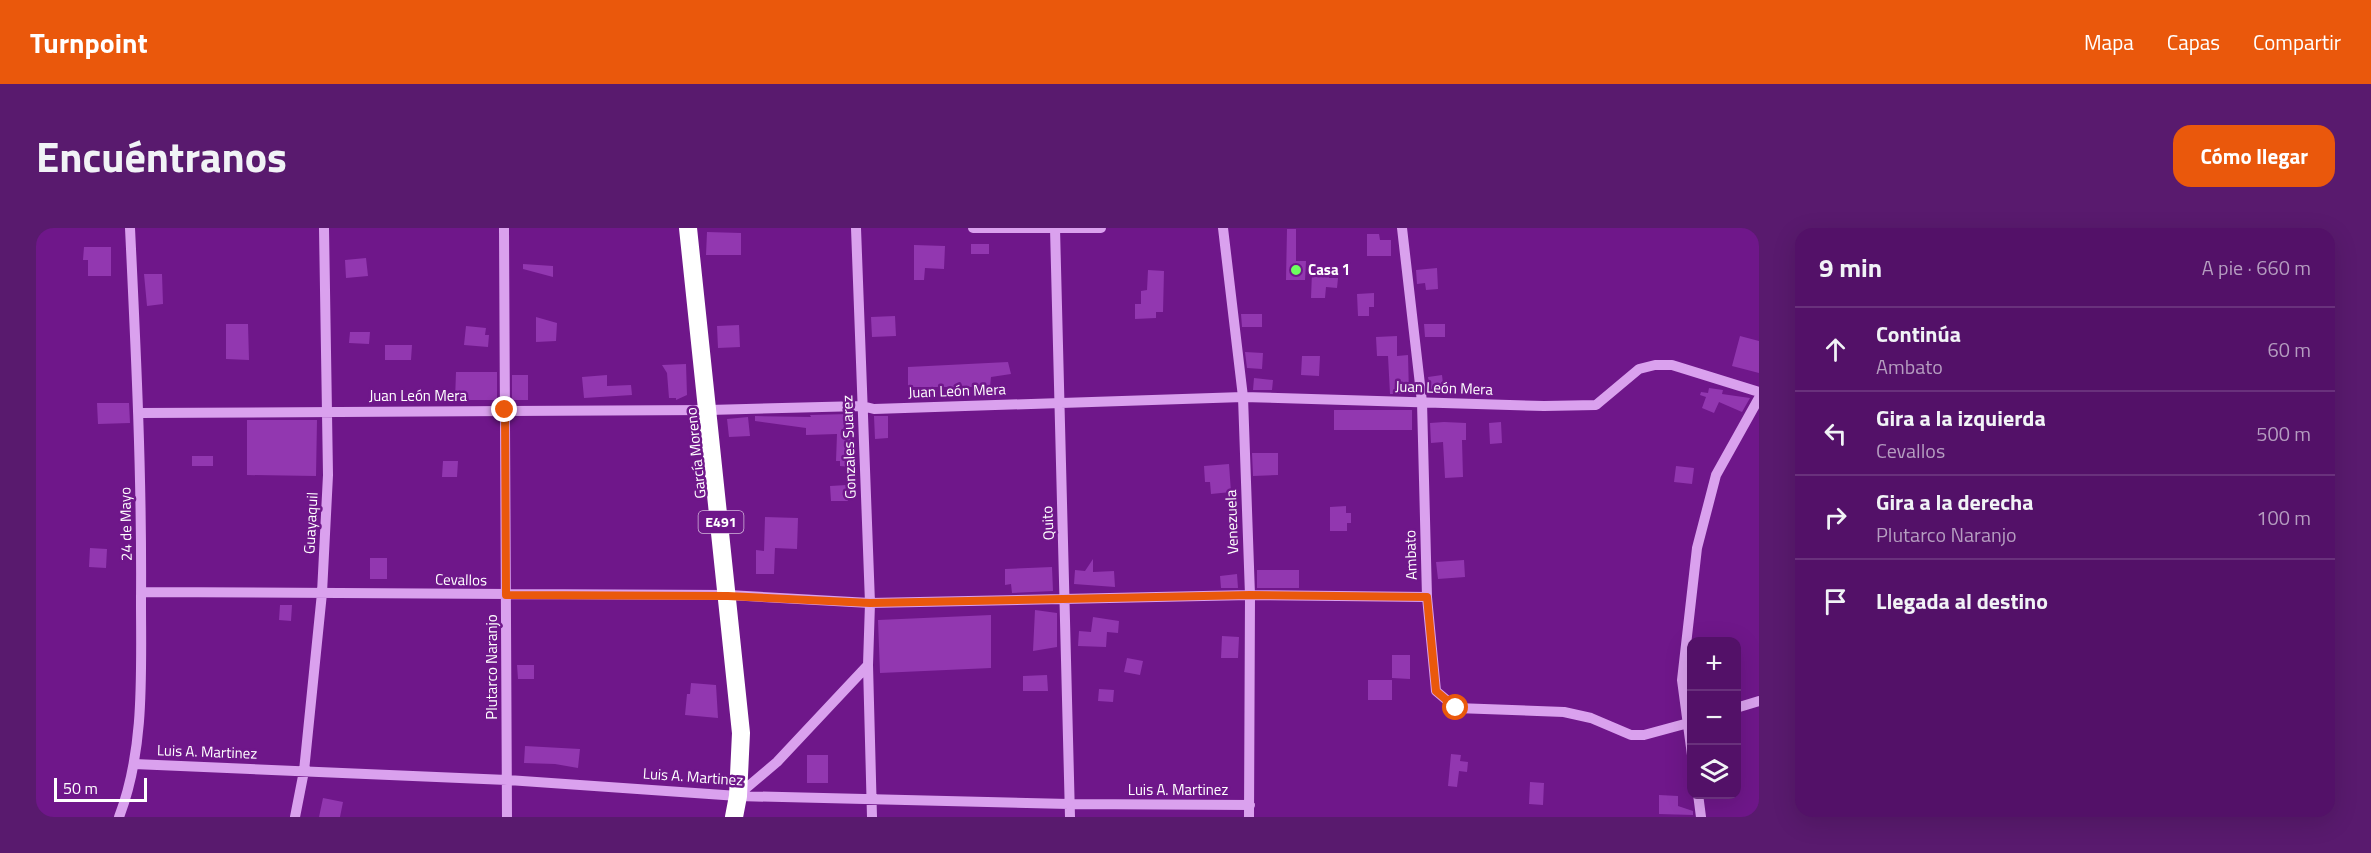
<!DOCTYPE html>
<html lang="es">
<head>
<meta charset="utf-8">
<style>
	:root { --surface:#531168; --page:#591a6e; --text:#f1f3f6; --muted:#b59dc0; --line:#69317c; --accent:#ea580c }
	body { margin:0; font-family:"Titillium Web",sans-serif; background:var(--page); color:var(--text) }
	.controls { position:absolute; right:18px; bottom:18px; display:grid; overflow:hidden; border-radius:12px; box-shadow:0 6px 24px #0002 }
	.controls button { width:54px; height:54px; display:grid; place-items:center; padding:0; border:0; border-bottom:2px solid var(--line); background:var(--surface); color:var(--text); font:30px sans-serif }
	.scale { position:absolute; left:18px; bottom:15px; width:93px; box-sizing:border-box; padding-left:6px; border:3px solid #fff; border-top:0; font-size:16px; line-height:21px; white-space:nowrap; color:#fff; -webkit-text-stroke:4px #6f178a; paint-order:stroke }
	.stop { position:absolute; width:18px; height:18px; margin:-14px; border:4px solid #ea580c; border-radius:50%; background:#fff }
	.stop.end { background:#ea580c; border-color:#fff; box-shadow:0 2px 6px #0008 }
	.list { margin:0; padding:0; list-style:none }
	h2 { display:flex; justify-content:space-between; align-items:center; height:78px; margin:0; padding:0 24px; font-size:26px }
	h2 small { font-size:20px; font-weight:400; color:var(--muted) }
	.list li { display:grid; grid-template-columns:39px 1fr auto; gap:18px; align-items:center; box-sizing:border-box; height:84px; padding:0 24px; border-top:2px solid var(--line) }
	.list b { display:block; font-size:22px; white-space:nowrap }
	.list p { margin:0; font-size:20px; white-space:nowrap; color:var(--muted) }
	.list em { font-size:20px; font-style:normal; color:var(--muted) }
	.icon { flex:none; width:33px; height:33px; fill:none; stroke:currentColor; stroke-width:2; stroke-linecap:round; stroke-linejoin:round }
	.map { position:relative; flex:none; width:1723px; height:589px; overflow:hidden; border-radius:18px }
	header { display:flex; align-items:center; gap:36px; box-sizing:border-box; height:84px; padding:0 30px; background:var(--accent); color:#fff }
	header strong { font-size:28px }
	nav { display:flex; gap:33px; margin-inline-start:auto; font-size:21px }
	.intro { display:flex; align-items:center; justify-content:space-between; box-sizing:border-box; height:144px; padding:0 36px }
	h1 { margin:0; font-size:42px }
	.button { padding:15px 27px; border-radius:18px; background:var(--accent); color:#fff; font-size:21px; font-weight:700 }
	main { display:flex; gap:36px; padding:0 36px }
	aside { flex:1; background:var(--surface); border-radius:18px; box-shadow:0 6px 24px #0002 }
	.map>svg:first-child { display:block }
</style>
</head>
<body>
<header>
<strong>Turnpoint</strong>
<nav><a>Mapa</a><a>Capas</a><a>Compartir</a></nav>
</header>
<div class="intro"><h1>Encuéntranos</h1><a class="button">Cómo llegar</a></div>
<main>
<div class="map">
<svg width="1723" height="589" viewBox="0 0 1723 589">
	<rect width="100%" height="100%" fill="#6f178a"/>
	<path fill="#9237b0" d="M1251,1h9v32h10l-1,19h-19z
		M671,4l34,1v22h-35z
		M1331,6h12l1,6h11v16h-24z
		M935,16h18v10h-18z
		M878,17l31,1 -1,23 -19,-1 -1,12h-10z
		M48,19h27v29h-23v-16h-5z
		M330,30l2,18 -22,2 -1,-18z
		M487,36l30,2v11l-30,-8z
		M1401,40l1,21 -12,1 -1,-7 -8,1 -1,-14z
		M1112,42l16,1 -1,41h-7v6l-21,1v-15h6v-13l6,-1z
		M1276,44h17v6h9l-1,10 -11,-1 -1,11h-14z
		M108,46h18l1,30 -16,2z
		M1338,65v14h-5v9h-11l-1,-22z
		M1205,86h21v13h-20z
		M859,88l1,20 -24,1 -1,-20z
		M500,89l21,6 -1,18 -20,1z
		M190,96h22l1,36 -23,-1z
		M1388,96h21v13h-20z
		M703,97l1,22 -22,1 -1,-22z
		M430,98l20,2 -1,7h4l-1,12 -24,-2z
		M314,104h20l-1,12 -20,-1z
		M1361,108v20l11,-1 1,39h-19l-2,-38h-11l-1,-19z
		M1704,108l19,5v32l-27,-7z
		M349,117h27l-1,15h-26z
		M1209,124l18,1 -1,16 -15,-1z
		M1266,128h18l-1,20 -18,-1z
		M972,134l3,12 -20,3 -1,10h-82v-20z
		M650,136l1,31 -11,5v-2h-7l-2,-25 -5,-8z
		M420,144h41v28h-42z
		M476,147h16v25h-16z
		M571,147v11l24,-1 1,10 -48,3 -2,-21z
		M1406,147l2,18 -13,2 -3,-18z
		M1218,150l19,2 -1,10h-19z
		M1673,160l14,2 -1,4 28,4 -8,14 -23,-10 -5,11 -12,-5 4,-11 -6,-2 1,-3 7,1z
		M61,175h32l1,20 -32,1z
		M1298,182h78v20h-78z
		M813,186l3,53 -12,-1v-5h-4l1,-27 -31,1v-7l-51,-7v-5l56,1 -1,-2z
		M838,188h14v22l-13,1z
		M712,189l2,19 -21,1 -2,-18z
		M211,192h70l-1,56 -69,-1z
		M1408,194l22,1v17h-4l1,37 -18,1 -2,-36 -12,1 -1,-20z
		M1465,194l1,21 -12,1 -1,-21z
		M1216,225h26v22l-25,1z
		M156,228h21v10h-21z
		M407,233h15l-1,16h-15z
		M1193,236l2,28 -20,2 -1,-12h-5l-1,-16z
		M1640,238l18,2 -2,16 -18,-2z
		M811,257l1,16h-17l-1,-15z
		M1310,278v7h5v10h-4v8h-17v-24z
		M729,289l33,1 -1,31 -22,-1 -1,26h-18v-24l8,1z
		M54,320l17,1 -1,19 -17,-1z
		M334,330h17v21h-17z
		M1057,331v13l21,-1 1,16 -41,-3 1,-14 10,1z
		M1428,332l1,17 -27,2 -2,-17z
		M1016,339l1,24 -41,2 -1,-9 -6,1v-16z
		M1221,342h42v18h-42z
		M1201,346l1,14h-17l-1,-12z
		M244,377h12l-1,16 -12,-1z
		M999,382l22,3v34l-24,4z
		M955,387v53l-111,5 -2,-53z
		M1057,389l26,4 -1,12 -11,-1 -1,15 -28,-1 1,-15 12,1z
		M1186,408l17,1 -1,21h-17z
		M1356,427h18v24l-18,-1z
		M1091,430l16,3 -3,14 -16,-3z
		M481,437h17v14h-16z
		M1011,447l1,16h-25v-15z
		M1332,452h24v20h-24z
		M655,455l25,2 2,33 -33,-3 2,-21h3z
		M1063,461l15,1 -1,12 -15,-1z
		M489,518l55,3 -2,19 -23,-4 -31,-1z
		M1415,526l10,1 -1,6 8,1 -1,10 -8,-1 -2,16 -9,-1z
		M771,527h21v28h-21z
		M1494,554l14,1 -1,22 -14,-1z
		M1623,567l19,1v10l15,5v4l-34,-1z
		M287,570l20,4 -3,15h-21z"/>
	<g fill="none" stroke-linecap="round" stroke-linejoin="round">
		<path stroke="#daa1ee" stroke-width="10" d="M468,0l3,589
			M937,0h128
			M1019,0l15,589
			M1187,0l20,169 7,198 -1,222
			M1366,0l20,174 5,195 9,94 20,17 108,4 27,6 40,17h13l48,-13
			M103,185l570,-3 153,-4 12,3 369,-12 301,9 52,-1 43,-36 16,-4h17l87,27
			M105,364l587,3 142,8 380,-8 177,2
			M832,437l4,152
			M1700,480l23,-7
			M1656,527l-10,-75 15,-132 19,-73 43,-77
			M98,536l373,16 231,16 331,8 181,1
			M1662,566l3,23
			M702,567l39,-33 91,-97 2,-62 -14,-375
			M83,589c26,-67 22,-145 22,-216 1,-125 -5,-249 -11,-373
			M259,589l9,-46 18,-178 6,-118 -4,-247"/>
		<path stroke="#fff" stroke-width="18" d="M652,0l53,505 -3,63 -4,21"/>
	</g>
	<g fill="none" stroke-linecap="round" stroke-linejoin="round">
		<path stroke="#ea580c" stroke-width="8" d="M469,182l1,185 222,1 142,7 380,-8 177,2 9,94 20,17"/>
	</g>
	<circle fill="#6dff5e" stroke="#6f178a" stroke-width="2" cx="1260" cy="42" r="6"/>
	<g text-anchor="middle" stroke-width="5" stroke-linejoin="round" paint-order="stroke">
		<rect fill="#6f178a" stroke="#d4b9dc" stroke-width="1.5" x="662.5" y="283" width="45" height="22" rx="4.5"/>
		<g font-size="14" font-weight="bold" fill="#fff">
			<text x="685" y="299">E491</text>
		</g>
		<g font-size="15" font-weight="bold" fill="#fff" stroke="#6f178a" text-anchor="start">
			<text x="1272" y="47">Casa 1</text>
		</g>
		<g font-size="15" fill="#fff" stroke="#6f178a">
			<text transform="translate(1408 160) rotate(2)" y="5">Juan León Mera</text>
			<text transform="translate(921 163) rotate(-2)" y="5">Juan León Mera</text>
			<text x="382" y="173">Juan León Mera</text>
			<text transform="translate(813 219) rotate(-92)" y="5">Gonzales Suarez</text>
			<text transform="translate(660 225) rotate(-96)" y="5">García Moreno</text>
			<text transform="translate(1196 294) rotate(-92)" y="5">Venezuela</text>
			<text transform="translate(275 295) rotate(-87)" y="5">Guayaquil</text>
			<text transform="translate(1012 295) rotate(-93)" y="5">Quito</text>
			<text transform="translate(90 296) rotate(-91)" y="5">24 de Mayo</text>
			<text transform="translate(1375 327) rotate(-92)" y="5">Ambato</text>
			<text transform="translate(425 352) rotate(1)" y="5">Cevallos</text>
			<text transform="translate(456 439) rotate(-90)" y="5">Plutarco Naranjo</text>
			<text transform="translate(171 524) rotate(2)" y="5">Luis A. Martinez</text>
			<text transform="translate(657 549) rotate(4)" y="5">Luis A. Martinez</text>
			<text x="1142" y="567">Luis A. Martinez</text>
		</g>
	</g>
</svg>
<div class="controls">
<button>+</button>
<button>−</button>
<button><svg class="icon" aria-label="layers" viewBox="0 0 24 24"><path d="M12 4l9 5-9 5-9-5zM3 14l9 5 9-5"/></svg></button>
</div>
<div class="scale">50 m</div>
<div class="stop" style="left:1420px;top:480px"></div>
<div class="stop end" style="left:469px;top:182px"></div>
</div>
<aside>
<h2>9 min<small>A pie · 660 m</small></h2>
<ul class="list">
<li><svg class="icon" aria-label="ahead" viewBox="0 0 24 24"><path d="M12 20V5M6 11l6-6 6 6"/></svg><div><b>Continúa</b><p>Ambato</p></div><em>60 m</em></li>
<li><svg class="icon" aria-label="left" viewBox="0 0 24 24"><path d="M17 20v-9H6M10 6l-5 5 5 5"/></svg><div><b>Gira a la izquierda</b><p>Cevallos</p></div><em>500 m</em></li>
<li><svg class="icon" aria-label="right" viewBox="0 0 24 24"><path d="M7 20v-9h11M14 6l5 5-5 5"/></svg><div><b>Gira a la derecha</b><p>Plutarco Naranjo</p></div><em>100 m</em></li>
<li><svg class="icon" aria-label="arrive" viewBox="0 0 24 24"><path d="M6 21V4h12l-3 4 3 4H6"/></svg><div><b>Llegada al destino</b></div></li>
</ul>
</aside>
</main>
</body>
</html>
